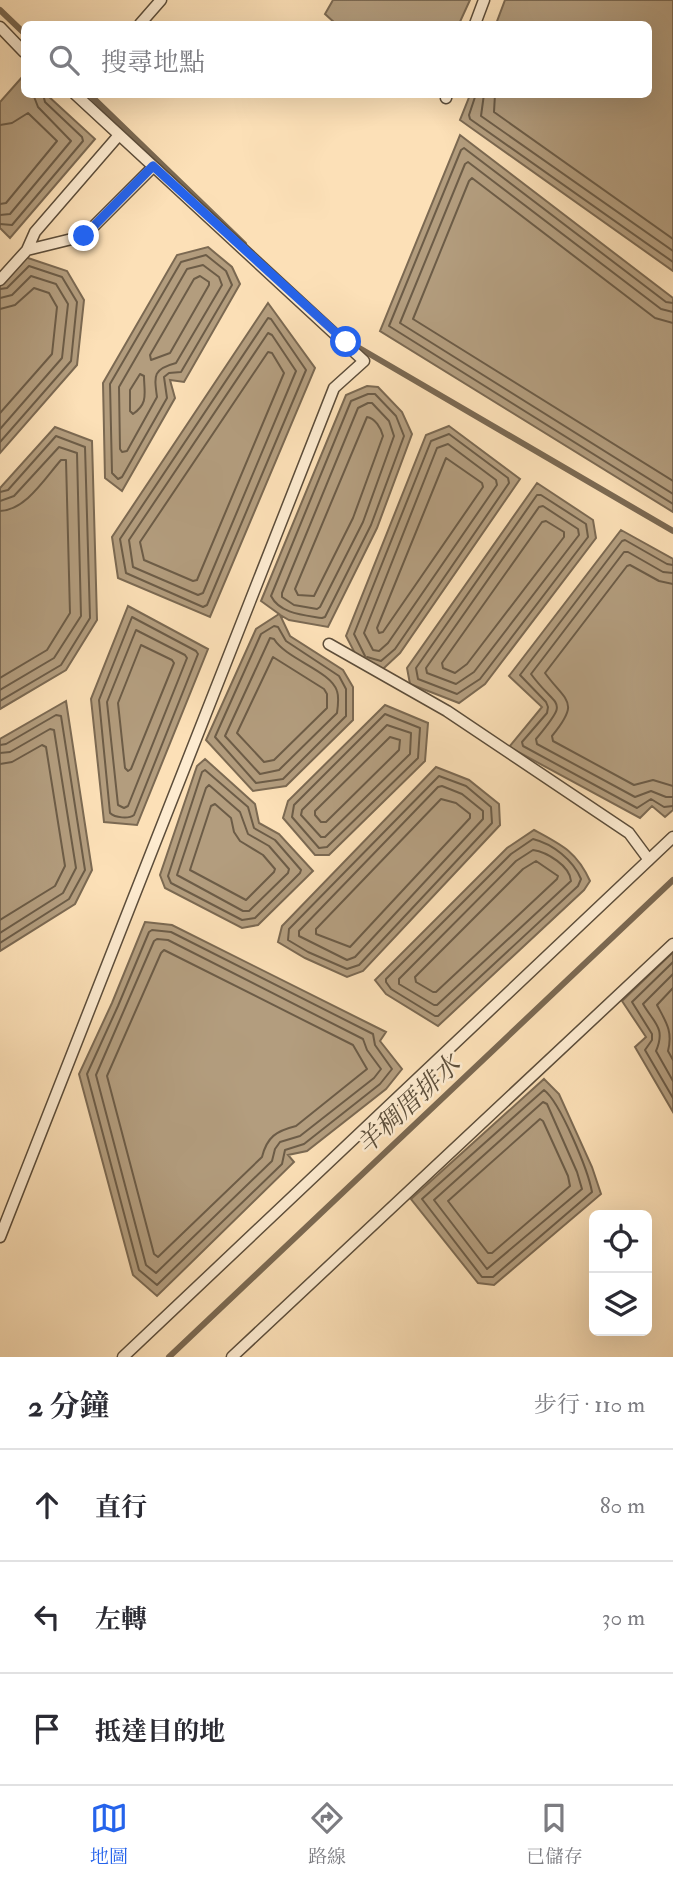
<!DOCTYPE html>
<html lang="zh-TW">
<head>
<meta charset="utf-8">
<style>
	:root { --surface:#fff; --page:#f2f2f3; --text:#2b2b33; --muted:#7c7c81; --line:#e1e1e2; --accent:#2563eb }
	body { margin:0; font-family:"IM FELL Double Pica","Noto Serif TC",serif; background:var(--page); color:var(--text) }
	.controls { position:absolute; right:21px; bottom:21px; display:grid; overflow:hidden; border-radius:10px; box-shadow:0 7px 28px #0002 }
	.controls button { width:63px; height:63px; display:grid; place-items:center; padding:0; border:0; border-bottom:2px solid var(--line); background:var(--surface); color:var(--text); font:35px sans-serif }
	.stop { position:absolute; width:21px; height:21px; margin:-16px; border:5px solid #2563eb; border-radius:50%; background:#fff }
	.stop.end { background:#2563eb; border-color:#fff; box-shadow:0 2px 7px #0008 }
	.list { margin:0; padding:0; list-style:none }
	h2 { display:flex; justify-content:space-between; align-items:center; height:91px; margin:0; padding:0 28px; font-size:30px }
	h2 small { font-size:23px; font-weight:400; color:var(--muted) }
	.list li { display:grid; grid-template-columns:46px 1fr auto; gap:21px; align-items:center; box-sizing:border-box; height:112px; padding:0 28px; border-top:2px solid var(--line) }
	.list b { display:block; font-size:26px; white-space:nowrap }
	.list em { font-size:23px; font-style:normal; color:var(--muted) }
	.icon { flex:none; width:38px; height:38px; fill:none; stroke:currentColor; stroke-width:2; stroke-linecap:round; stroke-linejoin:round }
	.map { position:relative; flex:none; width:673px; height:1357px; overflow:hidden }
	.search { position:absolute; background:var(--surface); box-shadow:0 7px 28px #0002; left:21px; right:21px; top:21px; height:77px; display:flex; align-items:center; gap:18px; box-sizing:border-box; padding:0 24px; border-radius:10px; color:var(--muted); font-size:26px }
	.sheet { height:427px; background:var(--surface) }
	nav { display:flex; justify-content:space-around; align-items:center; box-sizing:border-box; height:98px; border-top:2px solid var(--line); background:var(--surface); font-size:19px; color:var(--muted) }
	nav a { display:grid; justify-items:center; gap:4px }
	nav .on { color:var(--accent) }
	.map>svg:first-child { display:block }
</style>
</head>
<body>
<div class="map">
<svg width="673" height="1357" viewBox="0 0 673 1357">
	<rect width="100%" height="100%" fill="#fce0b7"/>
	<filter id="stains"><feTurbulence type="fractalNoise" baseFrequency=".00286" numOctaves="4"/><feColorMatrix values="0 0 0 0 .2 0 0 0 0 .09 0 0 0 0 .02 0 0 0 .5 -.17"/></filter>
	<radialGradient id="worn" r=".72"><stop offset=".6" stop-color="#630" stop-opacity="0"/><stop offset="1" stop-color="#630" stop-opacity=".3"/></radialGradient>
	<path fill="#b39d7e" stroke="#7b6952" stroke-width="2" d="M333,0h137l-11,24h-123l-11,-10z
		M505,0h168v271l-213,-151 10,-25 178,-1v-70h-152z
		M24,75v19l23,1 48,44 -85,99 -10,-10v-126z
		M460,135l213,163v214l-293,-181z
		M208,247l24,20 8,17 -56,98 -14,-2 5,18 -53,93 -17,-13 -2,-95 74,-128z
		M25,257l42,14 17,29 -7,65 -77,88v-168z
		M268,303l47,65 -105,249 -92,-39 -6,-41z
		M367,386l11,1 24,25 10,22 -35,94 -49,99 -39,-7 -9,-5 10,21 53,34 10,17v33l-67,66 -33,5 -47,-51 50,-111 23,-15 -18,-13 85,-206z
		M449,426l71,53 -120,174 -17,16 -23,-6 -14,-27 80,-201z
		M55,427l37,14 5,179 -31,50 -66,39v-221z
		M537,483l56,37 3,18 -111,146 -26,19 -49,-19 -3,-16z
		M621,530l52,29v251l-8,7 -13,-11 -12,12 -131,-71 33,-40 -33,-31z
		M128,606l80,43 -71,176 -33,-3 -13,-123z
		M66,701l26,169 -17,34 -75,47v-212z
		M385,705l43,18 -3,38 -96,94h-14l-32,-37 5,-17z
		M205,759l50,45 4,19 20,11 34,37 -55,54 -16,3 -77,-40 -5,-13 37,-109z
		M436,767l33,13 30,24 1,21 -137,146 -16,6 -42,-19 -27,-16 4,-16z
		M534,830c28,15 43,22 56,51l-6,9 -146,136 -52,-32 -11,-14 132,-132z
		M145,922l27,3 214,107 -6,9 22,28 -16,20 -79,62 -19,4 6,7 -137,134 -24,-21 -54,-201 33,-71z
		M673,952v160l-38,-65 11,-10 -24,-36z
		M544,1079l15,15 33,73 9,27 -107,91 -16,-2 -67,-84z"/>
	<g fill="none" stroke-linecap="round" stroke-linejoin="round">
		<path stroke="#6c5c47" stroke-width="2" d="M476,94l-7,21 1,4 203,143
			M484,94l-3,22 192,135
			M495,94l-1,18 179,127
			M0,125l12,-2 16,-10 29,28 -51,62 -6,1
			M0,215l10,-1 61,-73 -33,-34 -5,-13
			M0,224l12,1 71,-84 -1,-4 -37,-35 -2,-8
			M206,255l20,16 6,14 -51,87 -12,1 -5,4 3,21 -45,79 -4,2 -6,-6 -2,-89 71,-122z
			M203,265l16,12 3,8 -46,78c-23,6 -22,12 -19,34l-30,54 -5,1 -2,-3 -1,-62 68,-118z
			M200,276l9,6v3l-39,68 -19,7 -1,-5 44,-76z
			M0,289l7,-1 22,-22 33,11 15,25 -6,59 -71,81
			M0,298l12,-3 19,-19 25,8 12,20 -6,54 -62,71
			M673,303l-7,-1 -202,-154 -3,2 -72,176 284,178
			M0,309l15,-4 19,-17 15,5 8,14 -5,47 -52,59
			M673,312l-12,-3 -193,-147 -3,2 -65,159 273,171
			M268,318l3,1 35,51 -99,235 -4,2 -77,-34 -6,-34z
			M673,323l-18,-5 -183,-140 -3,3 -56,138 260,162
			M268,333l4,2 24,36 -93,222 -5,2 -65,-28 -4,-27z
			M268,352l4,1 12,20 -87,207 -4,1 -49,-21 -4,-18z
			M140,374l4,2c0,17 5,27 -11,38l-3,-3v-21z
			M368,394h7l21,22 8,20 -33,89 -46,92 -3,1c-18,-3 -42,-4 -51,-22l80,-195z
			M368,403h4l17,18 5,15 -31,86 -43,85 -3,2 -23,-4 -12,-8v-4l76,-185z
			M367,417c8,1 14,11 16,19l-30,82 -39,78 -16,-1 -3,-6z
			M448,444l48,36 1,5 -109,158 -9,8 -6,-1 -9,-17 73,-185z
			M446,458l36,25 1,4 -100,145 -4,1 -2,-5z
			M0,492l8,-2 48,-54 29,11 5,171 -29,47 -61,36
			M537,495h4l45,29 2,13 -108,142 -23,15 -39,-15 -2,-11z
			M0,501l14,-5 45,-49 18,6 4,163 -27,42 -54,32
			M543,506l35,23 1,6 -105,137 -18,12 -29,-11 -1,-5 113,-161z
			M0,511c26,-1 45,-33 61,-51h5l4,153 -23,37 -47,28
			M546,521l18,11v5l-97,127 -12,9 -12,-5 -1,-5 100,-141z
			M673,565l-6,-1 -42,-24 -3,1 -102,134 26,27 2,5 -1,6 -25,29 1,4 114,62 14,-9 13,8 9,-1
			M673,573l-10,-1 -35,-20h-4l-93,122c26,36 40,23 5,65l1,5 98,53 16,-6 15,6h7
			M673,584l-14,-3 -29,-16 -3,1 -82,107c21,29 36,28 7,63l1,5 81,44 19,-5 20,6
			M132,617l64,34 2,3 -64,161c-5,4 -19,3 -24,-2l-11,-113z
			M274,626l4,1 8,14 53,35 7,13v27l-63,63 -27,4 -41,-46 46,-103z
			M136,630l49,25 2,3 -59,148 -4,2 -6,-3 -11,-103z
			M270,638l4,1c12,20 57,32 63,52 2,6 1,15 0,22l-58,57 -19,4 -35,-38z
			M141,645l31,15 2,3 -43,106 -3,2 -3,-3 -7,-65z
			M365,656l-11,-22 77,-193 18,-7 59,44 1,5 -114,166 -14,12 -14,-4
			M273,657l51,32 3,5v14l-53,52 -10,2 -27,-29z
			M385,714l35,14 -2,30 -91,89 -8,1 -27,-31 2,-12z
			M387,725l24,8 -1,21 -85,83h-4l-20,-22 1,-5z
			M390,737l10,3 -1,10 -73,72h-5l-6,-7v-4z
			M0,745l6,-1 50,-29 5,1 24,154 -16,29 -69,44
			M0,753l10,-1 40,-23 4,1 22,138 -13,25 -63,40
			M0,764l12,-2 30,-17 4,2 19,119 -10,20 -55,34
			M205,770l43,37 6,21 21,12 26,30 -1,3 -45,45 -13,2 -71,-37 -3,-7 34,-104z
			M439,776l27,10 25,21 1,16 -133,142 -12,4 -39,-17 -20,-12 1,-11z
			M209,785l31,27 8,22 21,12 20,23 -1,4 -39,38h-6l-66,-36 29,-87z
			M442,786l20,8 21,17v8l-128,138 -8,3 -48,-24v-5l139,-144z
			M441,799l15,4 14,11v4l-120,129 -34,-13v-5z
			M215,804l16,14 3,14 6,9 23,14 12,14 -1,3 -28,28 -56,-30 21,-64z
			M533,839c20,5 40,21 48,40l-3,7 -140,130h-3l-44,-27 -5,-7v-3l125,-125z
			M533,850c14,2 37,16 38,31l-134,124h-3l-35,-21v-5l117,-118z
			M536,861l22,15 -1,3 -121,113h-3l-17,-10 -1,-5 108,-108z
			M152,930l19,2 202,102 2,11 17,24 -12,15 -76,60 -19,6 -3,14 -125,121 -18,-15 -52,-196 31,-68 31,-74z
			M157,939l11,1 195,99 4,11 14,19 -7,9 -74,58 -20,6 -5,7 -3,12 -116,112 -10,-8 -50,-190 58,-134z
			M164,950l189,95 14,24 -71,57c-20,5 -29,11 -34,31l-104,100 -4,-3 -47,-178 54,-123z
			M673,962l-41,40 20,32v6l-7,10 28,48
			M673,974l-30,30c11,19 23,24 13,47l17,30
			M673,988l-16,17c9,17 16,26 11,46l5,9
			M544,1090c16,12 44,80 48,102l-99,85h-11l-60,-78z
			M543,1102l4,2 30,68 5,17 -95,80 -53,-69z
			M540,1119l3,2 25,55 2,10 -78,67h-4l-40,-52z"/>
		<path stroke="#7b6952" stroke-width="6" d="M0,10l24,23
			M89,94l155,150
			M349,342l324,189
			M169,1357l504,-477"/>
		<g stroke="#5c4d3a" stroke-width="13">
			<path id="service" d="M140,24l21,-24
				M475,24l9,-24
				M0,27l24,25
				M446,98l1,-4
				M27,250l8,-18 84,-97
				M0,280l27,-30 57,-14 69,-69
				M329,644l118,67 182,122 20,27
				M0,1237l334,-849 30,-27 -289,-267
				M123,1357l550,-520
				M232,1357l441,-413"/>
		</g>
		<use href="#service" stroke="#fdebd0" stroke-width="10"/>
	</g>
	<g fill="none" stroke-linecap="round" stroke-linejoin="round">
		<path stroke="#2563eb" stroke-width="9" d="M84,236l69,-70 193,176"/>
	</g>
	<g text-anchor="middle" stroke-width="5" stroke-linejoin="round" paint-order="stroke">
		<g font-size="26" font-style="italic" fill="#5e503c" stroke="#fdebd0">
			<text transform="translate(408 1104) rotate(-43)" y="9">羊稠厝排水</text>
		</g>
	</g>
	<rect width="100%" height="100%" filter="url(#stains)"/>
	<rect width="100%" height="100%" fill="url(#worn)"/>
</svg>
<div class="controls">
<button><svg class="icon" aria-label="locate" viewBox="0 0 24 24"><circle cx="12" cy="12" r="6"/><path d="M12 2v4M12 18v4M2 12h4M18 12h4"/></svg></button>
<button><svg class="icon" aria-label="layers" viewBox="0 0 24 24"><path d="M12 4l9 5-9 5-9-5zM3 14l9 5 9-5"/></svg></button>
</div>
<div class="stop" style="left:346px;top:342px"></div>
<div class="stop end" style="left:84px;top:236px"></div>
<div class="search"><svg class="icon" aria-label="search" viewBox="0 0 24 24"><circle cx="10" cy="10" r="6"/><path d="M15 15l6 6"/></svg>搜尋地點</div>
</div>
<section class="sheet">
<h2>2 分鐘<small>步行 · 110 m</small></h2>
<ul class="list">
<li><svg class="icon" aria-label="ahead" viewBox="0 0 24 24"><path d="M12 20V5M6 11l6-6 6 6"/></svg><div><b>直行</b></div><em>80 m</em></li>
<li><svg class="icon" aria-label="left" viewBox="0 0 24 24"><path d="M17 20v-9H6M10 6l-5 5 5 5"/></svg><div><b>左轉</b></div><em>30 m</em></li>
<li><svg class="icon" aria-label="arrive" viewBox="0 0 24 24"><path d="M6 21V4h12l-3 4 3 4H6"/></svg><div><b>抵達目的地</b></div></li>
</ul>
</section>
<nav>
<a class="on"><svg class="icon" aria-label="map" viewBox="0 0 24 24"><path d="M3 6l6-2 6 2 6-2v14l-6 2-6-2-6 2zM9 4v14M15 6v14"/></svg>地圖</a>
<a><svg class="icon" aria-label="directions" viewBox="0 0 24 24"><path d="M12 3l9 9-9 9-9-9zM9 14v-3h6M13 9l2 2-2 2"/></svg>路線</a>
<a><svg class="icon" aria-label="saved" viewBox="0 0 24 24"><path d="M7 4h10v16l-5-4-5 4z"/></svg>已儲存</a>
</nav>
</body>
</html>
